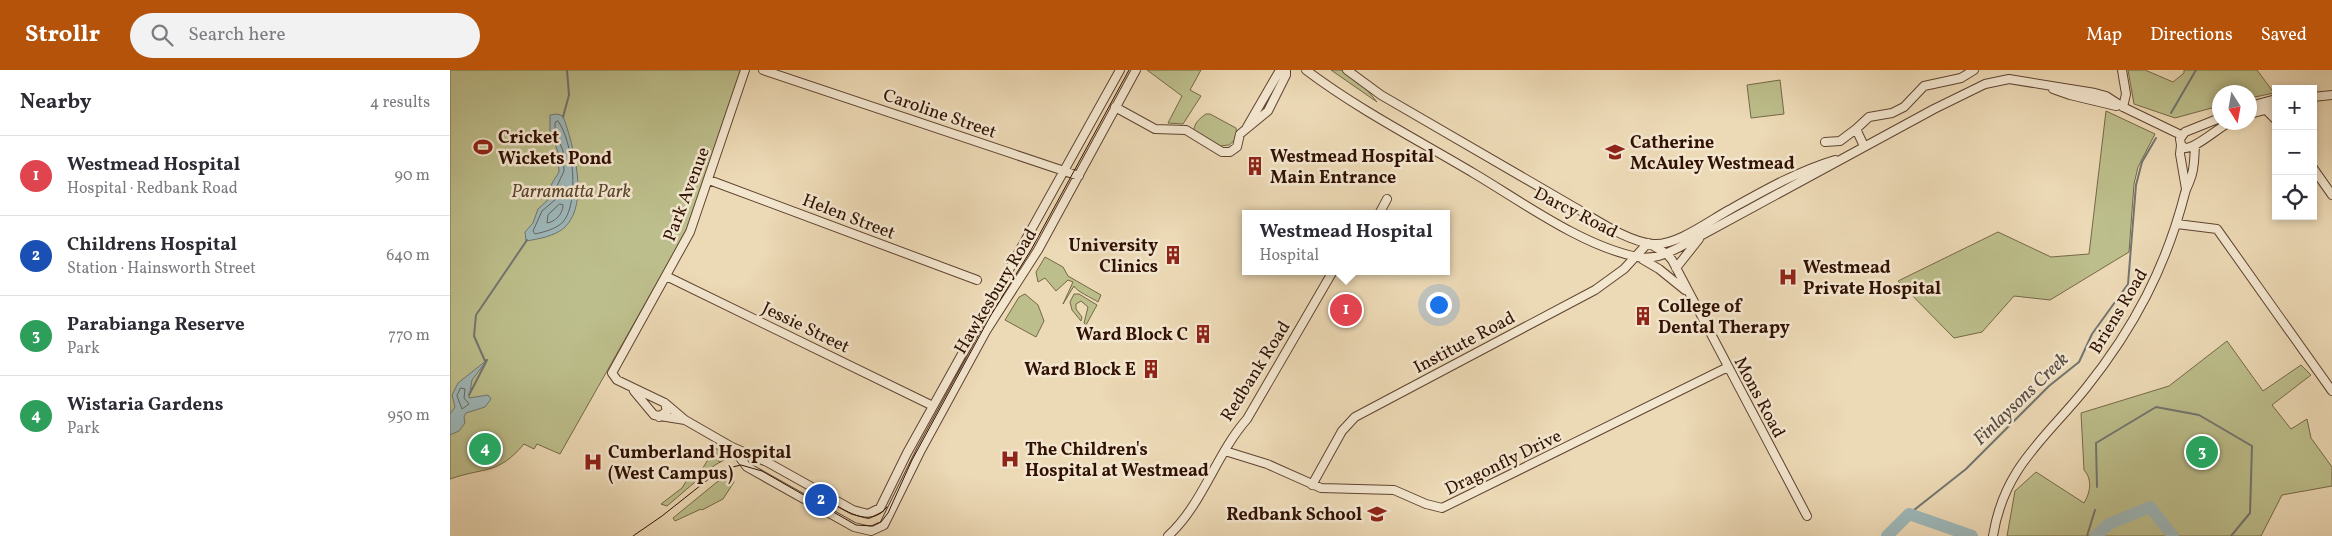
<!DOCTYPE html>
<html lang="en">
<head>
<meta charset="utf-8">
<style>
	:root { --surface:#fff; --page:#f2f2f3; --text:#2b2b33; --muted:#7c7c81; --line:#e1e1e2; --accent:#b45309 }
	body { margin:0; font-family:Vollkorn,serif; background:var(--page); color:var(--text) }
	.controls { position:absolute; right:15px; top:15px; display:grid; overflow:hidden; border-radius:0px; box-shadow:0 2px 8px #0003 }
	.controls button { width:45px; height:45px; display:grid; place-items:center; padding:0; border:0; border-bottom:1px solid var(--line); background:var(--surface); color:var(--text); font:25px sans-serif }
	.compass { position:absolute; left:1762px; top:15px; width:45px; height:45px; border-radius:50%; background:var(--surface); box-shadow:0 2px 8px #0003; rotate:169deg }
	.you { position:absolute; left:988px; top:234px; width:18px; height:18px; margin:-12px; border:4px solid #fff; border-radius:50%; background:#1a73e8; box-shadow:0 0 0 8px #1a73e833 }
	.badge { display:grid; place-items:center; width:32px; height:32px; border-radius:50%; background:var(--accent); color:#fff; font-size:16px; font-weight:700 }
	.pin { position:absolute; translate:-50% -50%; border:2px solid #fff; box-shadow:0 1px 5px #0006 }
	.popup { position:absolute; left:792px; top:140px; width:208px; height:65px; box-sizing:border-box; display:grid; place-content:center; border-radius:0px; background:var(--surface); filter:drop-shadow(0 1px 4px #0005); font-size:16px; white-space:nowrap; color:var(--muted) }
	.popup b { font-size:19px; color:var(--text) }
	.popup::after { content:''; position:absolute; left:50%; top:100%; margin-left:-10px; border:10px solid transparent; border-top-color:var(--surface) }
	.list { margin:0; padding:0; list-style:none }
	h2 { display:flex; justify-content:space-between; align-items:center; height:65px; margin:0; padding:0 20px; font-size:21px }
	h2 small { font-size:16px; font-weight:400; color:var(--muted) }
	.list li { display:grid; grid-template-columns:32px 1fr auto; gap:15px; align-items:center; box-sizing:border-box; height:80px; padding:0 20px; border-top:1px solid var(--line) }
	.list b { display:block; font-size:19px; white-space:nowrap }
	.list p { margin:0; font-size:16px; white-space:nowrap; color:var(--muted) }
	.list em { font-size:16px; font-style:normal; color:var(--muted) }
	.icon { flex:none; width:28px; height:28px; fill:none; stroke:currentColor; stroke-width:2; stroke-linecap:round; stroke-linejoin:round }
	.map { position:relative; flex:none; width:1882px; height:466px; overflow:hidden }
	header { display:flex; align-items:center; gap:30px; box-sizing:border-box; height:70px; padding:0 25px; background:var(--accent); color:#fff }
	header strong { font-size:24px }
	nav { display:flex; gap:28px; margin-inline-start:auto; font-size:18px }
	.search { width:350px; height:45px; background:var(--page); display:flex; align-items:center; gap:12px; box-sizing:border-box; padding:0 18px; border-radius:28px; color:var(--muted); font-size:19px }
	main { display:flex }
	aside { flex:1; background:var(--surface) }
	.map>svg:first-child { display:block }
</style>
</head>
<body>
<header>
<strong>Strollr</strong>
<div class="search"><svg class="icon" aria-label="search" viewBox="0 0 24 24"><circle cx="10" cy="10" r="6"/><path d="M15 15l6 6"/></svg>Search here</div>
<nav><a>Map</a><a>Directions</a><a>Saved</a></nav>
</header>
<main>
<aside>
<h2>Nearby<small>4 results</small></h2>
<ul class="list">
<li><span class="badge" style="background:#e0444e">1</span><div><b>Westmead Hospital</b><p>Hospital · Redbank Road</p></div><em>90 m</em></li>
<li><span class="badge" style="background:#1a4fb4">2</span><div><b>Childrens Hospital</b><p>Station · Hainsworth Street</p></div><em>640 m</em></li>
<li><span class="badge" style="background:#2e9e5b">3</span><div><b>Parabianga Reserve</b><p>Park</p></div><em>770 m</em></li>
<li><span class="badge" style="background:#2e9e5b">4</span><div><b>Wistaria Gardens</b><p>Park</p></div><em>950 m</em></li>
</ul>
</aside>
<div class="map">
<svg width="1882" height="466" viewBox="0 0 1882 466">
	<rect width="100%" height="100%" fill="#ecd9b5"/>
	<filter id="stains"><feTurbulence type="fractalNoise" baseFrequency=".004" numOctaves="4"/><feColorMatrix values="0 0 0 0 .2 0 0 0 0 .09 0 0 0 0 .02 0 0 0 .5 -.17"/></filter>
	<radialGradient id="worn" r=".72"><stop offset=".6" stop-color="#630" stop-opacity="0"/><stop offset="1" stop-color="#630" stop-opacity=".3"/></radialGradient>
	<path fill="#bcbe8b" stroke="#766847" d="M0,0h291l-49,151 -132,233 -23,-10 -3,5 -10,-5c-26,31 -40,23 -74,35z
		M697,0h54l-11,20 11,6 -18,28 -15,-1 14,-27z
		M881,0h10l27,21 9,11z
		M1678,0h17l28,12 11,-9v-3h73l17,23 -24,5v-6h-30l-1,14 -44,12 -41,-14z
		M1330,10l4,34 -33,4 -4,-33z
		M1656,41l49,23 -17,33 -4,17 -5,68 -79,48 -36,-4 -32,36 -28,6 -56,-57 100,-49 53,25 38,-3z
		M756,44h4l26,14 1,10 -8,7 -9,1 -26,-14c-1,-8 6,-14 12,-18z
		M595,187l18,10 5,9 33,19 -3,7c-6,-4 -22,-11 -24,-16l-11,18 10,-22 -5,-2 -12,11 -11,-13 -7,4 -2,-10z
		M575,224l13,11 6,16 -8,16 -31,-17 14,-23z
		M624,224h5l18,11 -11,20 -2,-2 4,-16 -7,-6 -5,3v5l6,8 -1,4 -9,-11 -2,-8z
		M1777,271l36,50 38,-26 10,10 -39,30 19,24 16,-10 4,19 21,29v19l-50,9 -21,41h-254l8,-45 21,-19 48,31c6,-10 9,-23 0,-33l-3,-57 88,-27z
		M265,378l8,4 -5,7 1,3 7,-3 -11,6 -48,41 -6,-2 21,-16 8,-13 8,1z
		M279,404l5,8 -11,17 -21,11 -1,-1 -26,12 -2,-3 44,-36z"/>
	<path fill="#9db7b9" stroke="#717570" d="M107,44l6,2c10,28 27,87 2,111 -9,9 -27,12 -39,14l-1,-9 8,-9 5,-14 13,-12v-12l8,-13 -1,-20 -8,-21v-16z
		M37,290l-15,20 -3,18 19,-3 3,4 -6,8 -19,6 -2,4 1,6 -6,8 -9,4v-21l5,-7 -3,-12 6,-12z"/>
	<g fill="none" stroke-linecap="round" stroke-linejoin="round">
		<path stroke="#66645e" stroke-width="1" d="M108,51c15,20 22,81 5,101 -7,7 -19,10 -28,12l-2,-3 9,-20 14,-12 1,-13 7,-15 -1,-20 -8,-20v-8z
			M110,134l3,1c0,9 -8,17 -16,18l1,-8z
			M11,318l4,1 -1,9 5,6 -7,5 -5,-13z"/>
		<path stroke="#717570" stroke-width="2" d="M1721,43l25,-43
			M113,47l6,-22 -2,-25
			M19,325l18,-35 -2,1 -11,-25 2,-21 51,-75
			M1647,417l-1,-44 60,-36 43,8 53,31 -2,67 -19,23
			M1459,444l57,-45 83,-83 30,-24 13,-28 36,-50 8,-99 6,-23 14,-24
			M1637,466l8,-26"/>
		<path stroke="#9db7b9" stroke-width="12" d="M1437,466l22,-22 63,22
			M1646,466l13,-12 41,-17 23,29"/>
		<g stroke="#5f4330" stroke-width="10">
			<path id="minor" d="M313,0l316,106
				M856,0c53,40 112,70 169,104 47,28 109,73 163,83 14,3 28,-3 40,-9l256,-139 51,-25 24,-5 86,14 11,3 17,11 58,28
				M897,0l34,25 193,112c23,13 52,34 79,37 23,2 56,-23 76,-34 34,-19 69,-39 106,-50
				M1672,0l4,24 -3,13
				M1603,19l17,6 46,11
				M1863,27l19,-2
				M1800,36l26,-7
				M665,37l40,22 31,1 36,22h8l7,-5 3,-13 28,-23 18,-36v-5
				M1815,39l11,11
				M1800,44l26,-7
				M1770,48l-35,14 -5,7 1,6 4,3c10,1 33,-20 45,-26
				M797,57l33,-57
				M1375,72l15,-1 16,-12
				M1731,75l-1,9 6,35
				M1414,76l-8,-17 13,-12 23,-4 12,-6 20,-21 37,-8 13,-8
				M1863,98l19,27
				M259,110l268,100
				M929,144l8,-15
				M1727,154l40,5 115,162
				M1200,174l17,10 5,6 135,256
				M1192,189l17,10 26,21
				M1226,198l23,-29
				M216,206l267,130
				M184,321l20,24 31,5
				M215,333l20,17 47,27 35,15 86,48 15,4 12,-6 27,-55 213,-383
				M209,347l8,-6 -2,-8 -48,-23 -5,-7 78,-141 55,-162
				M282,377l15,20 107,60 17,4 13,-6 37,-75 65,-119 52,-81 98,-180
				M775,381l42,13 54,24 73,2 32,14 16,4 286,-141
				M862,415l30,-54 13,-14 240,-127 29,-21 24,-26
				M718,466c35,-32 48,-82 79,-117l86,-148
				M1543,466c11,-69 52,-97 93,-148 48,-60 80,-121 99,-195 1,-5 4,-9 5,-13 5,-11 4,-23 5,-34"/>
		</g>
		<use href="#minor" stroke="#f3e6cf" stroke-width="8"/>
		<path stroke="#301103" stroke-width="1" d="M375,429c19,10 44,31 62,8
			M183,466l29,-20 58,-46 21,-5 21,6 94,54 17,1 8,-4 7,-9 24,-53 80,-147 39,-63 98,-180"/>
	</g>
	<defs>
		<g id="stadium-bare" transform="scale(1.5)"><path d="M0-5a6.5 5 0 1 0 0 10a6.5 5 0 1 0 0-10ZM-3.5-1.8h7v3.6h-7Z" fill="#8f2418" stroke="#f3e6cf" stroke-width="2.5" paint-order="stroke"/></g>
		<g id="school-bare" transform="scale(1.5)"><path d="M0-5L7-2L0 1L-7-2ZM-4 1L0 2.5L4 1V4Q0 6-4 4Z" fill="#8f2418" stroke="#f3e6cf" stroke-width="2.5" paint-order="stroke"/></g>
		<g id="building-bare" transform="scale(1.5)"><path d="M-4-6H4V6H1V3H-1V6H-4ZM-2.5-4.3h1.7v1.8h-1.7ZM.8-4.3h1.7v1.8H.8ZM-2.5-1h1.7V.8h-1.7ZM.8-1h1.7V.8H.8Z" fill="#8f2418" stroke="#f3e6cf" stroke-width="2.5" paint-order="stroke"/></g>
		<g id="hospital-bare" transform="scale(1.5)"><path d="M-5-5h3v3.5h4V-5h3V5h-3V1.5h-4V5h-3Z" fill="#8f2418" stroke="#f3e6cf" stroke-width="2.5" paint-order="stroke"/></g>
	</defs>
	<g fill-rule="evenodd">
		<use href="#stadium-bare" x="33" y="77"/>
		<use href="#school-bare" x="1165" y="82"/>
		<use href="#building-bare" x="805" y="96"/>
		<use href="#building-bare" x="723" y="185"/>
		<use href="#hospital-bare" x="1338" y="207"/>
		<use href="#building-bare" x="1193" y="246"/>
		<use href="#building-bare" x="753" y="264"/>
		<use href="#building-bare" x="701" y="299"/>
		<use href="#hospital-bare" x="560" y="389"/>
		<use href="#hospital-bare" x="143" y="392"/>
		<use href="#school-bare" x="927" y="444"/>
	</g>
	<g text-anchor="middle" stroke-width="5" stroke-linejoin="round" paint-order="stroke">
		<g font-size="18" fill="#301103" stroke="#f3e6cf">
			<text transform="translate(490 43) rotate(19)" y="6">Caroline Street</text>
			<text transform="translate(236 124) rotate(-69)" y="6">Park Avenue</text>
			<text transform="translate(1126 142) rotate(27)" y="6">Darcy Road</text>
			<text transform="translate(399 146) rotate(21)" y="6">Helen Street</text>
			<text transform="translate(545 221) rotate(-59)" y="6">Hawkesbury Road</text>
			<text transform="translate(1668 241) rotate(-59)" y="6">Briens Road</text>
			<text transform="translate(356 257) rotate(26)" y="6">Jessie Street</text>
			<text transform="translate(1014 272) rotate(-28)" y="6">Institute Road</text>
			<text transform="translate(805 301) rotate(-58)" y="6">Redbank Road</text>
			<text transform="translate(1310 327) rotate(62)" y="6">Mons Road</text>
			<text transform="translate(1053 392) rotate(-26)" y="6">Dragonfly Drive</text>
		</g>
		<g font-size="18" font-weight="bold" fill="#301103" stroke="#f3e6cf" text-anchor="start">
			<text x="48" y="73">Cricket<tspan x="48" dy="21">Wickets Pond</tspan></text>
			<text x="1180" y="78">Catherine<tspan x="1180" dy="21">McAuley Westmead</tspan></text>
			<text x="820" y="92">Westmead Hospital<tspan x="820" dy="21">Main Entrance</tspan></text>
			<text x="708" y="181" text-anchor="end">University<tspan x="708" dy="21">Clinics</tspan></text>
			<text x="1353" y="203">Westmead<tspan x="1353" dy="21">Private Hospital</tspan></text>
			<text x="1208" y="242">College of<tspan x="1208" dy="21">Dental Therapy</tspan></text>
			<text x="738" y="270" text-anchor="end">Ward Block C</text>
			<text x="686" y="305" text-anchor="end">Ward Block E</text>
			<text x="575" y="385">The Children's<tspan x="575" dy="21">Hospital at Westmead</tspan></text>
			<text x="158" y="388">Cumberland Hospital<tspan x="158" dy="21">(West Campus)</tspan></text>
			<text x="912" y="450" text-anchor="end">Redbank School</text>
		</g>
		<g font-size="18" font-style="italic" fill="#5a452c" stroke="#f3e6cf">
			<text x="121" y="127">Parramatta Park</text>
		</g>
		<g font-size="19" font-style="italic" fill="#564b43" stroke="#f3e6cf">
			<text transform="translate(1570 328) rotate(-44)" y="7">Finlaysons Creek</text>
		</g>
	</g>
	<rect width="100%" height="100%" filter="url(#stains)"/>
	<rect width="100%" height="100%" fill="url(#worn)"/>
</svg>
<div class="controls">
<button>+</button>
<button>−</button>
<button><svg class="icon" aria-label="locate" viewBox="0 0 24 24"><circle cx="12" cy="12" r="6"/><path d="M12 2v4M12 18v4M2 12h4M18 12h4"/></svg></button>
</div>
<svg class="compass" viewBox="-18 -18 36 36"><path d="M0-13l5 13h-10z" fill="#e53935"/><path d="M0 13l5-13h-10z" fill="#7c7c81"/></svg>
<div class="you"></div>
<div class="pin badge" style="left:896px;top:240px;background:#e0444e">1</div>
<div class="popup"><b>Westmead Hospital</b>Hospital</div>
<div class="pin badge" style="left:371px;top:430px;background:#1a4fb4">2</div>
<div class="pin badge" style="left:1752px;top:382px;background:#2e9e5b">3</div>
<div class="pin badge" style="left:35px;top:379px;background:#2e9e5b">4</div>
</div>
</main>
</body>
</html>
